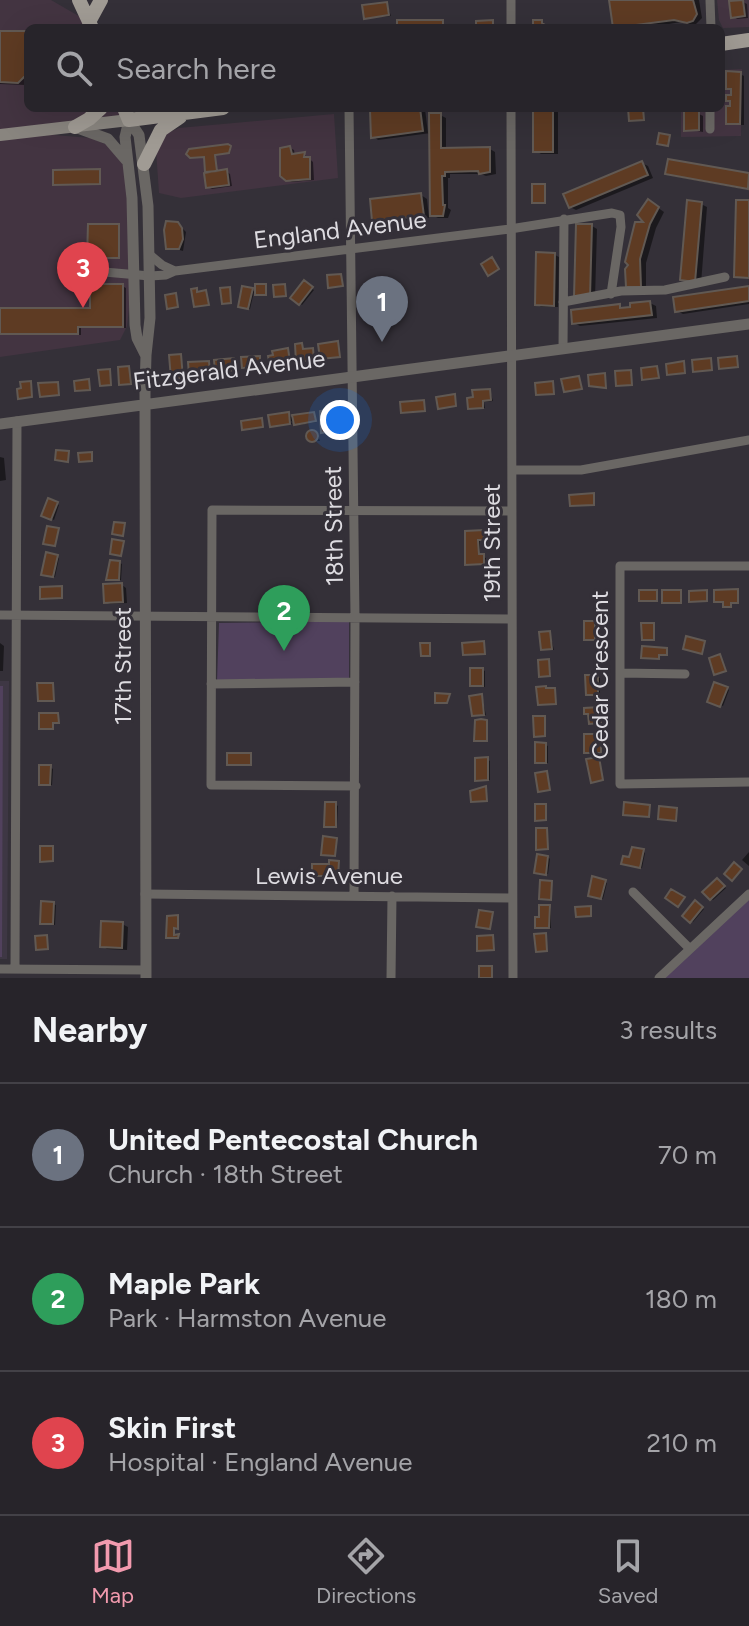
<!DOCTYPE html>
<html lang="en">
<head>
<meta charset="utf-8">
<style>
	:root { --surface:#27242a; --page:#2f2c32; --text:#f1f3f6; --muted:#a4a4a8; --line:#434147; --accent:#f29aae }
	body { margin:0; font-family:Figtree,sans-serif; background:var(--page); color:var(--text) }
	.you { position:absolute; left:340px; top:420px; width:28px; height:28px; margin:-20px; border:6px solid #fff; border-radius:50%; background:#1a73e8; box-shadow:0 0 0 12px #1a73e833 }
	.badge { display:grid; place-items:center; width:52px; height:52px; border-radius:50%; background:var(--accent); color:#fff; font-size:26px; font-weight:700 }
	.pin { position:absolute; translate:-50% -66px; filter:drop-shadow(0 2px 4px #0008) }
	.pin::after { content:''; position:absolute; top:42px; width:28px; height:24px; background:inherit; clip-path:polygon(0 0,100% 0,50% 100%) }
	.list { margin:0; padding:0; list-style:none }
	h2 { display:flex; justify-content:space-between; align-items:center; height:104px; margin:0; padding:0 32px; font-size:34px }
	h2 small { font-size:26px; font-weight:400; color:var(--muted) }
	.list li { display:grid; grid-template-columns:52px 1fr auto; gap:24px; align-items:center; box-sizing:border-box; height:144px; padding:0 32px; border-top:2px solid var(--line) }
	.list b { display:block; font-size:30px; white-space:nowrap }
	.list p { margin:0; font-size:26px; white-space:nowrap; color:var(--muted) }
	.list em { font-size:26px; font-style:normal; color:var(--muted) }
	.icon { flex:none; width:44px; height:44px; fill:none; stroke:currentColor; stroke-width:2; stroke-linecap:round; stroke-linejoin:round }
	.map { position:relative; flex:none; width:749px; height:978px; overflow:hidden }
	.search { position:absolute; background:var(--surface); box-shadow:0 8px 32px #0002; left:24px; right:24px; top:24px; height:88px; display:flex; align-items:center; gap:20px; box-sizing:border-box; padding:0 28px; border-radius:12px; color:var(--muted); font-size:30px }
	.sheet { height:536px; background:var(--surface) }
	nav { display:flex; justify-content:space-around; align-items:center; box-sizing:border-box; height:112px; border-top:2px solid var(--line); background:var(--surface); font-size:22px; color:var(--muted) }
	nav a { display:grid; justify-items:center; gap:4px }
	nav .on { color:var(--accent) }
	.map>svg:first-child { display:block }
</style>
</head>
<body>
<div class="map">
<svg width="749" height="978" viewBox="0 0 749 978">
	<rect width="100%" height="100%" fill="#343038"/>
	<path fill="#433441" d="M0,0h51l38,22 3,6h-64v80h96l5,12 -100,13 62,5 21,9 10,14 10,37 1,76 -6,52 -7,14 -120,17z
		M717,0h32v27l-26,1 -4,-8z
		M742,69l-1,67 -60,1v-29h40v-38z
		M334,114l4,64 -157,20 -22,-5 -3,-43 9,-16 14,-6z"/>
	<path fill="#3e3744" d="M0,681h9l-2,278h-7z"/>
	<path fill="#51415d" d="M349,621v58l-132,2 2,-58z
		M0,686h3l-1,271h-2z
		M749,894v84h-90z"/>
	<path fill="#0007" d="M611,0h88l3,18 -8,8 -13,-4 -36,6h-30z
		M743,2l4,2 1,14 -11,1 -4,-3z
		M387,4l4,12 -25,2z
		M0,33l28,1v48l-3,3 -25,-1z
		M740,74l4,2v49h-12l-4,-3 4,-19 -4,-3 5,-3v-7l-5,-2z
		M402,108l23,1 3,24h3l-53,7 -5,-4z
		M535,108h23v46h-17l-6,-4z
		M686,108h13v6l4,2v16l-17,-3z
		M440,115l6,3v32l44,-1 5,3 1,22 -10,2 -5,-2h-31v4h-2v30l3,2 -3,8h-10l-6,-3z
		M227,146l4,2 -1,5 -15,1 2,19 9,-2 4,3 2,12 -20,3 -4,-2 2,-13 -4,-18z
		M290,148l4,2 1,6 9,-2 9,8 1,18 -22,2 -5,-2z
		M670,161l79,14v15l-76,-14 -5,-3z
		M642,163l6,3 5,12 -77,32 -6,-3z
		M421,195l6,4 2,19 -49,5 -6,-3z
		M701,204l6,3 -6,77 -13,-1 -6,-4z
		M654,205l10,7 -8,16 -10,35v26l-13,1 -2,-26z
		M178,224l8,8 -3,19 -15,-4z
		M592,226l5,3 -2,70 -19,-4z
		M555,255l4,2 -1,50h-17l-4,-3z
		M304,283l10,7 -12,15 -9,-8z
		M122,286l4,2v40h-45v7h-81v-25h92z
		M265,286l2,10 -13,-4 -4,17 -8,-2 10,-17 5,3z
		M749,288v16l-66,10 -6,-3z
		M650,303l6,3 1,12 -77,8 -6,-3 46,-17 6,4z
		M181,356l4,22 -10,1 -2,-1z
		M490,391l3,10 -9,1 1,6h-15l5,-9z
		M333,411l3,20 -11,2 -2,-1z
		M288,414l3,3 23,-3 3,8 -19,3 -7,-4 1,3 -20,2z
		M317,432l3,9h-11l-1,-8z
		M0,457l4,1 2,22 -6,1z
		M50,501l9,4 -5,15 -10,-5z
		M483,532l3,8h-6v16l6,2v6l-16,1 -3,-32z
		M57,557l2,1 -4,19 -9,-2z
		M120,563l2,1 -1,16h-11z
		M122,585l4,3 1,15 -17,1 -4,-2z
		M550,633l4,17h-9l-2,-1z
		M0,643l4,3 -1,25h-3z
		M483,670l2,1v16l-13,-2z
		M597,677l3,1v17l-10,1 -2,-2z
		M715,684l14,6 -6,16 -14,-5z
		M482,696l4,19 -10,1 -3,-1z
		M546,745l2,1v17h-9l-2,-1z
		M487,759l3,2v19l-11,1z
		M50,767l3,2 -1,16h-9z
		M335,804l3,2 -1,21h-8l-3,-1z
		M643,851l2,2 -3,15 -16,-4z
		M749,852v14l-7,-6z
		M548,857l2,2 -2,15 -10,-1z
		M605,882l2,1 -4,16 -11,-3z
		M720,882l6,6 -13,12 -2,-1z
		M695,903l9,6 -11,13 -9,-6z
		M53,904l3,1 -1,20 -11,-1 -2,-1z
		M549,907l2,1v20h-12z
		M122,924l6,3 -1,23 -20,-1 -5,-3z"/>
	<path fill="#5e3b23" stroke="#615953" stroke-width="2" d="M609,0h84l4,14 -4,7 -6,2 -13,-3 -61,8z
		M743,0l2,16 -14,2 -2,-17z
		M387,2l2,13 -25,4 -2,-14z
		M397,20h46v8h-46z
		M493,20v8h-17v-7z
		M533,20h9v3l8,5h-22l5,-1z
		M0,31h27l-2,45 -7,7 -18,-1z
		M726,71l15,1 -1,52h-14v-18h4v-5h-4v-6h5v-6h-5z
		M386,108h34l3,23 -52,7 -1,-28z
		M533,108h20v44h-20z
		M628,108h15l1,12 -15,1z
		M684,108h12l-1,3h4v19l-15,1z
		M429,113h12v35l49,-1v25l-11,2 -1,-3 -33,1v4h-3l1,29h2l-2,11h-13z
		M659,133l11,2 -2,11 -11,-2z
		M228,144l3,2 -2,7 -14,2 2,16 -12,1 -1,-15 -14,1 -4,-4 3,-5z
		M290,146l2,8 13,-2 -1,5h6v22l-24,2 -6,-5v-28z
		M668,159l81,14 -1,16 -83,-15z
		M642,161l6,14 -79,33 -6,-14z
		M100,169v15l-47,1v-15z
		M227,169l2,16 -23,3 -2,-15z
		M532,184h13v19h-13z
		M421,193l3,23 -52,5 -2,-22z
		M648,199l11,8 -9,17 -10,35 1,28h-15l-1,-18 3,-4 -3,-3 10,-40h8l-6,-7z
		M687,200l15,2 -7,80 -15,-2z
		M736,200h13v78l-15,-1z
		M166,221l12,1 4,6 1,11 -4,10h-13l-2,-19z
		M88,224h31v34h-32z
		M576,224h16l-2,73h-16z
		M536,252l19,1 -1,53 -19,-1z
		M492,257l7,12 -11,7 -7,-12z
		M341,274l2,12 -15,2 -1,-13z
		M304,280l9,7 -14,18 -9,-7z
		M90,284h33v43h-45v7h-78v-26h90z
		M255,284h11v11h-11z
		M285,284l1,12 -12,1 -1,-12z
		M242,286l11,2 -5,21 -10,-2z
		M749,286v15l-74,11 -2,-15z
		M230,287l1,16 -9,1 -2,-16z
		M197,288v4l9,-2 3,15 -15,2 -3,-18z
		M176,293l2,14 -11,2 -2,-14z
		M650,301l2,14 -80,9 -1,-14 49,-6v4l10,-1v-4z
		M338,341l2,16 -20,2 -2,-15z
		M302,343l1,6 10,-1 1,12 -18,2 -1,-18z
		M288,348l2,14 -20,4 -2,-10 5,-1 -1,-4z
		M181,354l2,24 -12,1 -2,-24z
		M260,356v11l-18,1 -1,-11z
		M737,356l1,11 -19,2 -1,-11z
		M234,358l2,12 -21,2 -1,-12z
		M711,358l1,12 -19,2 -1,-12z
		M209,361l1,13 -21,1 -1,-13z
		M684,361l1,12 -18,2 -1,-11z
		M129,366l2,18 -12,1 -1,-18z
		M657,366l2,12 -17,2 -1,-12z
		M110,369l1,16 -11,1 -2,-16z
		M631,370l1,15 -16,1 -1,-15z
		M605,373l1,15 -17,-2 -1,-11z
		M579,376l3,13 -18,3 -3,-13z
		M89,379l1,11 -15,1 -1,-10z
		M31,381l1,16 -14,2 -1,-10 4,-1 -1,-6z
		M553,381l1,13 -18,1 -1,-12z
		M58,382l1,13 -19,2 -2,-14z
		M490,389l1,11 -8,1v7l-15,1 -1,-11 6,-1 -1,-7z
		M455,394l1,12 -18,3 -2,-12z
		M424,400l1,11 -24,2 -1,-11z
		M333,409l1,22 -13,2 -1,-22z
		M289,412l1,12 -20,3 -2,-12z
		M314,412l2,9 -22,4 -2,-10z
		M262,418l1,9 -21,3 -1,-9z
		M306 436a6 6 0 1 1 12 0a6 6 0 1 1-12 0Z
		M56,450l13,1 -1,11 -13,-2z
		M92,452v9l-13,1 -1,-9z
		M594,493v12l-24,1 -1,-11z
		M48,498l10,4 -7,18 -10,-4z
		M114,522l11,1 -2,13 -11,-2z
		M47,526l12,2 -4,18 -12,-2z
		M484,530v10h-6l1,14h5v10l-19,1v-34z
		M112,539l12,2 -3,15 -11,-2z
		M46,552l12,3 -5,22 -12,-2z
		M110,560l10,1 -1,19h-13z
		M122,583l1,19 -19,1 -1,-19z
		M62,586v12l-22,1v-12z
		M738,589v14h-7v4h-8v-5h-9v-12z
		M639,590h18v11h-18z
		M662,590h19v13h-19z
		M707,590v11l-18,1v-11z
		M584,621h11v19h-11z
		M641,623h13v17h-12z
		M550,631l2,18 -11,1 -2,-18z
		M686,636l19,5 -3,13 -19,-5z
		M484,641l1,13 -22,1 -1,-12z
		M420,643h10v13h-9z
		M642,646l25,2v7h-8v4l-18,-1z
		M720,654l6,17 -12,4 -5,-17z
		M549,659l1,17 -11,1 -1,-17z
		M470,668h13v18h-13z
		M585,675h13v20h-12z
		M714,682l14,5 -8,20 -13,-5z
		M37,683h16l1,18h-16z
		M546,686v2h9l1,16 -18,1 -2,-18z
		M435,693l15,1 -3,9h-12z
		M482,694l2,21 -12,1 -3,-20z
		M600,707l1,16 -12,1 -1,-10h-4v-6z
		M39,713h19l1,10h-6v6h-14z
		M533,716h12v20l-11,1z
		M481,719l6,1v21h-13l1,-21z
		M584,734h17v19h-17z
		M535,742l11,1v20h-11z
		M227,753h24v12h-24z
		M488,757v23l-13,1v-23z
		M599,757l4,23 -12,3 -5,-24z
		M39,765h12l-1,20h-11z
		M547,771l3,19 -12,2 -3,-19z
		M486,786l1,15 -16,1 -1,-11z
		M325,802h11v25h-12z
		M624,802l26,3 -1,12 -26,-2z
		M535,804h11v16l-11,1z
		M659,806l18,2 -1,13 -18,-2z
		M536,828h11l1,21 -12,1z
		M323,836l14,2 -2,18 -14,-1z
		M40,846h13v15l-13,1z
		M632,847l12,2 -4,19 -19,-4 2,-8 6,1z
		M537,854l11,2 -2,19 -12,-2z
		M329,860l10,1 -1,15h-26v-12h17z
		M734,862l8,7 -10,12 -8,-7z
		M592,876l14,4 -5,19 -13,-3z
		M717,878l8,8 -15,14 -8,-8z
		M540,880l12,1 -1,19 -12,-1z
		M671,889l14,8 -7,10 -13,-9z
		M695,900l8,7 -13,16 -8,-7z
		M41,901l13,1 -1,22h-13z
		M539,905h11l-1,23h-14v-11h4z
		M591,906v10l-15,1 -1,-10z
		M479,910l14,2 -3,17 -14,-2z
		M178,915v14l-4,-1v7l5,-1 -1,4h-12l1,-22z
		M101,921l22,1 -1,26 -22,-1z
		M546,933l1,18 -11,1 -2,-18z
		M47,935l1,14 -12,1 -1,-14z
		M493,935l1,15 -17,1v-15z
		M479,966h13v12h-13z"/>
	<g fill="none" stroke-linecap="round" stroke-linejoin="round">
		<path stroke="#6a6764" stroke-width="9" d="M511,0v28
			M710,0l1,28
			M349,108l6,510 -1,278
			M511,108l2,870
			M710,129v-21
			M150,255l12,10 13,6
			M70,269l80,7 16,-1 9,-4 335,-42 102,-16 8,2 1,12 -10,67
			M563,302l58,-11 44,-1 60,-13
			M563,349l1,-130
			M512,470h69l168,-30
			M749,566h-129v218l129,-2
			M0,615l512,4
			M620,673l65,1
			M211,684l144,-2
			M356,786l-145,-1 1,-275 300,1
			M633,892l57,57
			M145,894l366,4
			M0,969l146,1
			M15,969l2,-548
			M391,978l1,-82
			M659,978l90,-84"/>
		<path stroke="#6a6764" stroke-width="11" d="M129,120l10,15 9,71 2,112 -4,37 -1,36 1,587
			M129,120l-4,17 7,61 3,127 2,13 8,16
			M75,127l33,12 18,21
			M0,424l749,-100"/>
		<path stroke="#89857f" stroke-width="12" d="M0,135l129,-15"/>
		<path stroke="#a09b94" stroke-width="14" d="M79,0l13,28
			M89,22l12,-22
			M721,44l28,-4
			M124,108l5,12 94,-12
			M75,127l14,-8 12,-11
			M144,164l17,-34 19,-13"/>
	</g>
	<g text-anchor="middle" stroke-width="6" stroke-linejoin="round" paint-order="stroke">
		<g font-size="24" fill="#dddbe0" stroke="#343038">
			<text transform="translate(340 230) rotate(-7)" y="8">England Avenue</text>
			<text transform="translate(229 370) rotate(-7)" y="8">Fitzgerald Avenue</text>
			<text transform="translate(334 526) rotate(-91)" y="8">18th Street</text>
			<text transform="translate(492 543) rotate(-90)" y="8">19th Street</text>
			<text transform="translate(123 666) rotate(-90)" y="8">17th Street</text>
			<text transform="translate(600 675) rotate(-90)" y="8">Cedar Crescent</text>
			<text x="329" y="884">Lewis Avenue</text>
		</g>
	</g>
</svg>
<div class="you"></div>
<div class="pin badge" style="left:382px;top:342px;background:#6b7280">1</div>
<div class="pin badge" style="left:284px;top:651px;background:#2e9e5b">2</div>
<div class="pin badge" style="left:83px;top:308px;background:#e0444e">3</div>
<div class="search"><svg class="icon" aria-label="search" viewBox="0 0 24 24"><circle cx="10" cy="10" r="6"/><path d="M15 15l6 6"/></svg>Search here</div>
</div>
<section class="sheet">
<h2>Nearby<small>3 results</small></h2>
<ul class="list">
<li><span class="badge" style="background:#6b7280">1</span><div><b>United Pentecostal Church</b><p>Church · 18th Street</p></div><em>70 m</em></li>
<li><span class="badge" style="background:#2e9e5b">2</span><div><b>Maple Park</b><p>Park · Harmston Avenue</p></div><em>180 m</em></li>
<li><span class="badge" style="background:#e0444e">3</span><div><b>Skin First</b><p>Hospital · England Avenue</p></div><em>210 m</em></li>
</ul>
</section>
<nav>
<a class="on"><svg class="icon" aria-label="map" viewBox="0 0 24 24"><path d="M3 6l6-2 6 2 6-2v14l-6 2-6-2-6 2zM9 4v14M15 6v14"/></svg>Map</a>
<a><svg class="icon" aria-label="directions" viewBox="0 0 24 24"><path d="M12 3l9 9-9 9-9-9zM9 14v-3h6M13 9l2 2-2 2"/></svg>Directions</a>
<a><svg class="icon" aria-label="saved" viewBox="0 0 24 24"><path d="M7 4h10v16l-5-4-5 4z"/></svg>Saved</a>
</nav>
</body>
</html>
